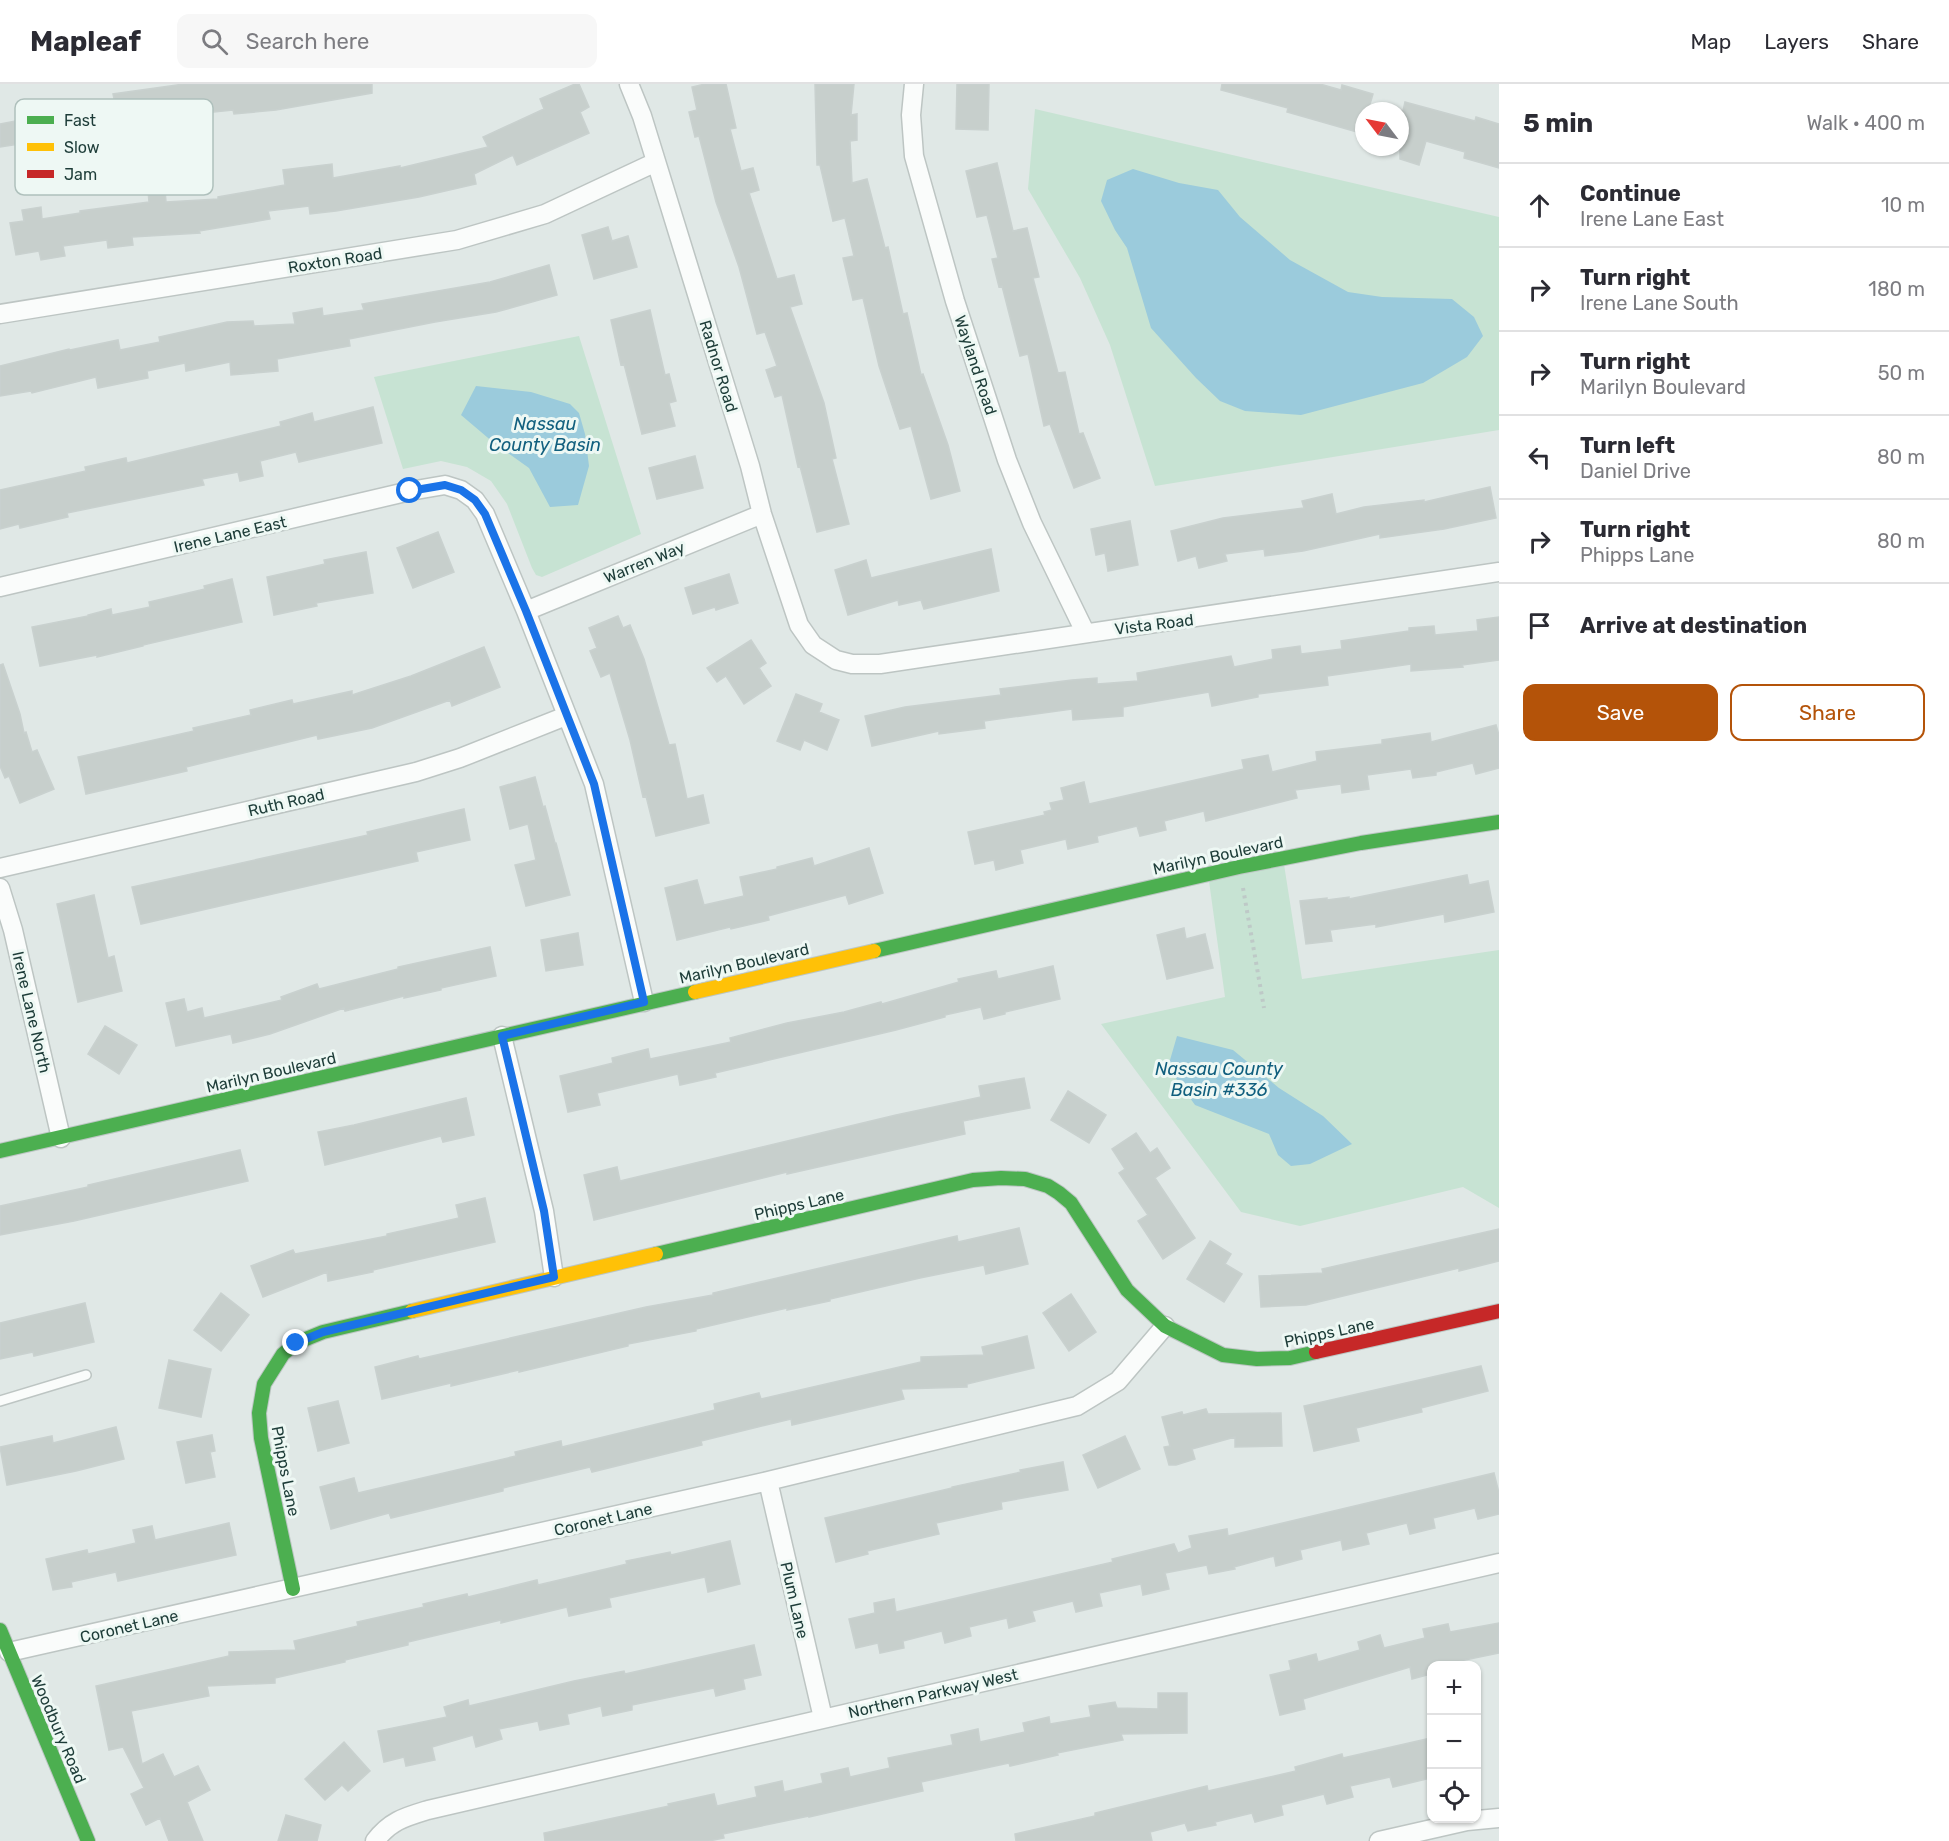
<!DOCTYPE html>
<html lang="en">
<head>
<meta charset="utf-8">
<style>
	:root { --surface:#fff; --page:#f7f7f7; --text:#2b2b33; --muted:#7c7c81; --line:#e1e1e2; --accent:#b45309 }
	body { margin:0; font-family:Rubik,sans-serif; background:var(--page); color:var(--text) }
	.controls { position:absolute; right:18px; bottom:18px; display:grid; overflow:hidden; border-radius:12px; box-shadow:0 2px 4px #0004 }
	.controls button { width:54px; height:54px; display:grid; place-items:center; padding:0; border:0; border-bottom:2px solid var(--line); background:var(--surface); color:var(--text); font:30px sans-serif }
	.compass { position:absolute; left:1355px; top:18px; width:54px; height:54px; border-radius:50%; background:var(--surface); box-shadow:0 2px 4px #0004; rotate:302deg }
	.stop { position:absolute; width:18px; height:18px; margin:-14px; border:4px solid #1a73e8; border-radius:50%; background:#fff }
	.stop.end { background:#1a73e8; border-color:#fff; box-shadow:0 2px 6px #0008 }
	.list { margin:0; padding:0; list-style:none }
	h2 { display:flex; justify-content:space-between; align-items:center; height:78px; margin:0; padding:0 24px; font-size:26px }
	h2 small { font-size:20px; font-weight:400; color:var(--muted) }
	.list li { display:grid; grid-template-columns:39px 1fr auto; gap:18px; align-items:center; box-sizing:border-box; height:84px; padding:0 24px; border-top:2px solid var(--line) }
	.list b { display:block; font-size:22px; white-space:nowrap }
	.list p { margin:0; font-size:20px; white-space:nowrap; color:var(--muted) }
	.list em { font-size:20px; font-style:normal; color:var(--muted) }
	.actions { display:flex; gap:12px; padding:18px 24px }
	.actions a { flex:1; padding:14px 0; border:2px solid var(--accent); border-radius:12px; text-align:center; font-size:21px; color:var(--accent) }
	.actions .main { background:var(--accent); color:#fff }
	.icon { flex:none; width:33px; height:33px; fill:none; stroke:currentColor; stroke-width:2; stroke-linecap:round; stroke-linejoin:round }
	.map { position:relative; flex:none; width:1499px; height:1757px; overflow:hidden }
	header { display:flex; align-items:center; gap:36px; box-sizing:border-box; height:84px; padding:0 30px; background:var(--surface); border-bottom:2px solid var(--line) }
	header strong { font-size:28px }
	nav { display:flex; gap:33px; margin-inline-start:auto; font-size:21px }
	.search { width:420px; height:54px; background:var(--page); display:flex; align-items:center; gap:15px; box-sizing:border-box; padding:0 21px; border-radius:12px; color:var(--muted); font-size:22px }
	main { display:flex }
	aside { flex:1; background:var(--surface) }
	.map>svg:first-child { display:block }
</style>
</head>
<body>
<header>
<strong>Mapleaf</strong>
<div class="search"><svg class="icon" aria-label="search" viewBox="0 0 24 24"><circle cx="10" cy="10" r="6"/><path d="M15 15l6 6"/></svg>Search here</div>
<nav><a>Map</a><a>Layers</a><a>Share</a></nav>
</header>
<main>
<div class="map">
<svg width="1499" height="1757" viewBox="0 0 1499 1757">
	<rect width="100%" height="100%" fill="#e0e8e6"/>
	<path fill="#c7e3d3" d="M1035,25l464,108v213l-344,56 -45,-141 -30,-67 -52,-89z
		M579,252l62,198 -99,43 -6,-2 -4,-7 -25,-64 -16,-23 -24,-14 -26,-6 -38,8 -29,-92z
		M1283,774l19,121 197,-29v258l-36,-21 -163,39 -59,-14 -140,-188 124,-27 -17,-123z"/>
	<path fill="#9bcbdc" d="M1133,85l46,14 39,7 22,27 50,43 58,32 34,5 70,2 22,18 9,19 -16,21 -44,26 -122,32 -56,-4 -25,-10 -24,-23 -45,-50 -24,-80 -12,-18 -14,-29 6,-21z
		M476,302l55,6 39,12 9,9 6,21 4,32 -11,39 -28,2 -21,-39 -35,-25 -33,-28z
		M1177,952l56,14 46,38 44,28 29,28 -42,20 -19,2 -13,-11 -9,-21 -74,-29 -27,-38z"/>
	<path fill="#c7cfcc" stroke="#c9d1cf" stroke-width="1.5" d="M184,0h188v9l-96,17 -42,4 -1,-4 -87,9 2,13 -81,14 -2,-9 -65,10v-23l26,-5 -1,-10 27,-5 1,3 21,-3 1,6 40,-7 -2,-9z
		M575,0h4l10,23 -9,5 9,21 -72,32 -4,-10 -39,19 2,10 -57,13 -83,14 -26,3 -1,-8 -41,5 2,8 -71,12 1,2 -68,4 1,8 -25,3 -1,-8 -44,6 2,10 -24,4 -2,-9 -23,4 -6,-32 14,-2 -2,-11 19,-3 1,12 38,-6v-2l69,-9 -1,-11 17,-1 1,12 52,-3v-2l67,-12 -2,-15 49,-6 1,14 67,-12v2l88,-21 -5,-10 61,-28 -4,-10z
		M705,0h21l10,44 -6,1 11,42 12,-3 6,22 -10,3 28,86 17,-4 8,29 -12,3 34,96 12,55 -4,1 17,65 -32,8 -17,-66 -2,1 -16,-72 -7,2 -9,-27 11,-4 -12,-34 -8,2 -18,-67 -23,-65 -17,-66 -4,1 -6,-25 8,-2 -5,-23z
		M815,0h39l-3,31 6,-1v26l-7,1 2,42 15,-4 18,69 3,-1 15,67 4,-1 14,62 2,-1 25,71 12,46 -29,8 -20,-73 -11,3 -21,-63 -16,-68 -10,2 -10,-42 11,-2 -9,-38 -12,3 -13,-56h-3z
		M957,0h32l-1,46 -32,-1z
		M1222,0h98l21,6 1,-5 31,9 -5,17h-4v23l-77,-22 1,-4 -67,-18z
		M1405,18l70,19 1,-4 23,7v44l-35,-10 1,-6 -39,-11 -7,24 -19,-6v-49l3,1z
		M997,79l16,68 14,-3 12,49 -6,1 25,95 7,-1 14,62 4,-1 17,45 -26,10 -24,-64 -6,2 -16,-72 -8,2 -18,-70 -3,1 -7,-28 6,-1 -11,-43 -10,2 -11,-46z
		M608,143l4,14 16,-5 9,31 -43,12 -12,-44z
		M549,181l8,30 -61,17 -61,10 -86,17 1,7 -73,13 1,12 -47,4 -1,-13 -44,9 -1,-8 -38,8 1,7 -50,10 -2,-11 -64,16 -1,-2 -31,5v-30l69,-17 1,1 48,-10 2,10 40,-8 -1,-5 68,-15 26,-1 1,5 41,-2 -2,-11 29,-5 1,8 41,-6 -2,-6 128,-22z
		M650,226l15,65 4,-1 7,27 -7,2 6,23 -33,8 -18,-70 -3,1 -10,-45z
		M373,323l9,36 -83,19 -3,-10 -36,9 3,15 -23,5 -2,-9 -36,7 2,6 -137,28 1,4 -48,11 -1,-4 -19,5v-39l86,-19 -1,-4 41,-9 1,5 154,-37 -1,-4 32,-9 2,9z
		M695,372l8,32 -46,11 -8,-31z
		M1490,403l6,31 -52,11 -64,9v-4l-77,17 -38,5 -1,-7 -39,5 2,7 -28,7 -3,-12 -18,5 -7,-30 52,-13 81,-10 -2,-7 30,-7 4,20 28,-7 60,-7v2z
		M1130,437l8,44 -30,6 -3,-18 -9,2 -5,-26z
		M438,448l16,40 -41,16 -16,-40z
		M991,465l8,42 -75,18 -3,-9 -22,5 -1,-5 -50,15 -13,-45 31,-10 5,18z
		M366,468l7,41 -57,10 1,3 -43,9 -7,-38 58,-13 -1,-4z
		M729,490l9,29 -22,7 -1,-3 -22,7 -8,-26z
		M232,495l10,43 -99,23v1l-46,11v-2l-57,11 -8,-39 56,-11v-1l23,-6 1,6 38,-8 -1,-5 56,-13 -1,-3z
		M618,532l5,12 7,-3 14,34 25,86 6,-1 12,55 16,-4 6,28 -53,13 -10,-40 -3,1 -13,-57 -20,-67 -9,4 -11,-26 7,-3 -8,-20z
		M1499,533v43l-37,5 1,2 -52,4v-7l-84,12 1,9 -70,9v3l-46,9 -3,-14 -86,15v9l-50,4 -1,-11 -88,12 1,7 -46,6v-3l-67,15 -7,-30 40,-9 96,-12 -1,-6 72,-9 25,-2v6l41,-3 -1,-8 94,-17 3,11 39,-8 -1,-9 28,-4 1,8 41,-5 -1,-8 68,-10v-3l25,-2 1,9 43,-4 -1,-11z
		M751,556l15,23 -7,5 12,18 -27,18 -18,-28 -9,6 -10,-14z
		M484,563l16,40 -48,19 -2,-6 -78,28 -54,11 -1,-4 -131,32 1,4 -101,23 -8,-37 116,-26 -1,-3 58,-13 -1,-5 42,-10 1,4 59,-13v4l59,-19z
		M3,580l17,50 4,19 2,-1 6,20 5,-2 17,39 -34,14 -11,-27 -4,2 -5,-12v-101z
		M796,610l26,10 -3,8 20,8 -12,30 -23,-10 -4,10 -23,-9z
		M1496,641l3,10v33l-23,6 -3,-11 -37,9v3l-23,3 -2,-9 -44,6 2,14 -27,4 -1,-9 -46,6 2,8 -91,23 -2,-10 -40,10 2,9 -26,6 -3,-10 -40,10 1,6 -30,7 -2,-10 -46,11 3,13 -27,7 -2,-10 -19,4 -7,-32 77,-17 -1,-3 8,-2 -2,-7 14,-3 -3,-12 23,-6 5,22 155,-35 -2,-9 26,-5 4,17 45,-11 -1,-9 66,-8v-4l48,-7 1,9z
		M535,693l8,30 2,-1 10,37h1l14,52 -44,11 -11,-41 21,-5 -8,-36 -18,5 -10,-42z
		M464,725l6,31 -54,12 2,9 -277,63 -9,-37 236,-52 -1,-3z
		M869,764l14,45 -34,11 -3,-9 -78,21 1,4 -38,9 -1,-2 -53,13 -12,-52 32,-8 7,25 40,-9 -4,-19 37,-8v-2l35,-9 2,8z
		M1467,791l2,10 19,-4 6,31 -49,10 -1,-8 -68,13v-3l-46,6 2,11 -26,3 -6,-43 27,-3v2l22,-3v2z
		M94,811l14,63 6,-2 8,35 -44,11 -21,-98z
		M1184,844l2,11 19,-5 8,34 -46,11 -10,-44z
		M578,849l5,32 -37,6 -5,-31z
		M490,863l6,29 -55,12v2l-37,8v-2l-59,15 -1,-3 -74,26 -37,9 -2,-9 -55,12 -10,-43 18,-4 3,13 15,-4 2,10 78,-18 -1,-3 36,-13 2,5 79,-20v-2z
		M1053,882l7,33 -55,13v2l-21,5 -3,-12 -36,8v2l-49,13 -181,43 1,4 -36,8 -2,-11 -81,19 3,12 -32,7 -8,-36 53,-13 -1,-5 36,-9 2,10 81,-17 -1,-4 57,-15 57,-11 37,-10 1,2 77,-22 -1,-3 38,-8 2,8z
		M105,942l32,19 -18,29 -31,-20z
		M1024,994l6,30 -67,13 2,13 -178,40v-2l-193,48 -10,-45 33,-8 3,14 276,-66 85,-18 -2,-11z
		M1068,1007l38,24 -17,28 -38,-23z
		M466,1014l8,37 -31,7 -2,-6 -116,29 -7,-33 36,-7z
		M1136,1049l14,20 7,-5 13,20 -15,10 40,60 -32,21 -25,-38 10,-6 -29,-42 6,-4 -13,-20z
		M240,1066l8,31 -174,40 -74,14v-29l88,-19v-2z
		M485,1114l10,44 -122,28v2l-45,9 -1,-9 -64,25 -12,-31 42,-16 2,4 92,-18v-2l72,-16 -3,-13z
		M1019,1144l9,36 -42,10 -2,-9 -64,13 -90,21v2l-43,9v-2l-91,21v2l-68,13v2l-109,26v-2l-68,16v-3l-69,16 -7,-32 43,-11 1,3 227,-52 67,-12v-2l244,-57 1,6z
		M1499,1145v32l-40,10v-3l-153,37 -45,2 -2,-31 64,-3 -1,-4z
		M1210,1157l21,13 -6,10 17,10 -18,28 -37,-23z
		M221,1209l28,22 -28,36 -27,-21z
		M1071,1210l25,38 -27,19 -26,-38z
		M85,1219l9,39 -60,14 -1,-4 -33,7v-36z
		M1027,1252l7,32 -67,16v3l-66,2 3,10 -112,26 -1,-6 -90,22 1,4 -110,27 -2,-5 -87,21v3l-112,27 -2,-5 -58,16 -11,-42 34,-9 4,15 158,-37 -1,-4 46,-11 1,6 153,-37 -1,-6 45,-11 2,6 160,-37v-5l63,-2 -2,-8z
		M169,1276l42,9 -10,48 -42,-9z
		M1481,1282l7,25 -67,17 1,4 -66,16 3,13 -45,10 -10,-45z
		M338,1317l11,42 -31,8 -10,-43z
		M1206,1325l2,5 73,-1 1,33 -47,1v-10l-43,12 3,10 -19,6h-7l-5,-18 6,-1 -8,-29 20,-5 1,3z
		M116,1343l8,32 -48,12 -69,14 -7,-38 52,-11 1,7z
		M212,1351l3,16 -5,1 5,25 -29,6 -9,-41z
		M1125,1352l15,33 -42,19 -15,-33z
		M1063,1378l5,28 -67,12 1,7 -66,14 3,11 -72,17 1,3 -32,8 -11,-44 127,-30v-1l69,-15 -1,-2z
		M1494,1389l5,20v21l-21,5 -3,-11 -42,10 2,10 -25,6 -3,-11 -41,10 3,11 -26,6 -2,-10 -41,10 2,9 -26,7 -2,-10 -40,11 1,2 -26,5 -2,-9 -42,8 4,16 -26,6 -2,-11 -42,9 3,13 -26,6 -3,-11 -41,10 3,10 -26,7 -2,-10 -38,9 2,9 -26,7 -3,-12 -39,10 1,7 -24,5 -2,-10 -22,5 -7,-29 26,-6 -1,-10 20,-4 2,13 217,-50 -1,-3 62,-15 4,9 14,-5 -3,-12 38,-7 1,7z
		M229,1439l7,32 -118,26 -2,-9 -45,10 1,5 -19,3 -7,-31 41,-9 1,4 48,-11 -3,-13 19,-4 3,14z
		M730,1457l10,43 -32,8 -3,-15 -96,21 2,9 -42,9 -2,-9 -66,16v-3l-93,22v3l-63,15v2l-70,16v5l-68,3 2,10 -78,15 11,53 21,-10 11,23 24,-11 12,24 -23,12 16,39h-34l-9,-23 -14,7 -15,-31 13,-6 -21,-41 -14,3 -13,-64 133,-30v-4l67,-2 -2,-9 64,-15 -1,-4 67,-15 -1,-3 44,-10 1,3 69,-17 1,5 89,-21 -1,-3 44,-9 1,3z
		M1499,1539v30l-39,8 1,4h-30v9l-19,5 -2,-12 -107,32 2,10 -25,6 -10,-40 21,-5 -2,-9 27,-7 2,8 42,-12 -2,-8 22,-7 4,13 41,-10 -2,-9 25,-5 2,8z
		M754,1561l7,30 -18,4 2,10 -29,7 -2,-8 -82,17v5l-29,6 -2,-10 -34,8 2,10 -29,6 -2,-9 -39,8 3,10 -26,8 -3,-12 -41,12 3,13 -29,6 -2,-9 -20,5 -6,-31 69,-14 -3,-10 24,-7 1,6 105,-25 50,-10 1,3z
		M1158,1609h29v40l-66,1 2,6 -66,13 1,2 -48,11 -1,-3 -88,19 2,9 -114,26v-1l-86,18 1,4 -15,3h-164l-1,-8 125,-27 -1,-2 46,-10 3,12 40,-9 -2,-10 27,-6 2,11 39,-9 -2,-9 27,-6 2,9 40,-9 -2,-10 65,-13 -2,-10 27,-6 2,13 45,-10 -2,-9 26,-6 1,7 41,-7 -2,-11 26,-4 2,6 41,1z
		M1431,1654v40l-38,9 -3,-10 -40,9 3,11 -26,7 -3,-10 -43,11 2,10 -28,7 -3,-9 -37,9 1,3 -28,6 -3,-8 -35,9 2,9h-136l-1,-7 80,-18v-3l112,-27 1,5 88,-20 -1,-4 47,-13 1,4z
		M344,1658l26,29 -22,20 -6,-6 -17,15 -20,-21z
		M286,1731l35,10 -4,16h-39z"/>
	<g fill="none" stroke-linecap="round" stroke-linejoin="round">
		<g stroke="#bdc5c3" stroke-width="12">
			<path id="lane" d="M0,1317l86,-26"/>
		</g>
		<g stroke="#bdc5c3" stroke-width="21">
			<path id="street" d="M629,0l13,32 108,350 12,48 37,111 14,20 23,15 16,4h28l619,-92
				M914,0l-3,31 3,41 41,145 52,159 25,63 53,109
				M0,230l457,-74 88,-26 111,-52
				M0,503l410,-96 35,-6 16,5 14,10 10,14 41,97 68,173 50,218
				M526,527l236,-97
				M0,784l416,-96 44,-14 106,-42
				M0,804l13,42 48,208
				M502,952l42,175 10,66
				M768,1397l55,237
				M9,1568l759,-171 309,-75 41,-25 47,-55
				M375,1757c15,-20 30,-24 53,-31l1071,-247
				M1379,1757l88,-20 32,-3"/>
		</g>
		<g stroke="#bcc6c3" stroke-width="16">
			<path id="fast" d="M874,867l365,-84 122,-24 138,-21
				M0,1067l695,-159
				M656,1170l317,-74 28,-2 24,1 23,7 11,7 12,10 56,87 38,36 58,29 34,4 33,-1 26,-6
				M293,1505l-32,-151 -2,-25 5,-29 19,-30 13,-11 27,-11 89,-21
				M0,1546l88,211"/>
		</g>
		<g stroke="#bcc6c3" stroke-width="16">
			<path id="slow" d="M695,908l179,-41
				M412,1227l244,-57"/>
		</g>
		<g stroke="#bcc6c3" stroke-width="16">
			<path id="jam" d="M1316,1268l183,-41"/>
		</g>
		<path stroke="#bec9c7" stroke-width="4" stroke-dasharray="3 4.5" stroke-linecap="butt" d="M1243,804l21,120"/>
		<use href="#lane" stroke="#fafcfb" stroke-width="9"/>
		<use href="#street" stroke="#fafcfb" stroke-width="18"/>
		<use href="#fast" stroke="#4caf50" stroke-width="14"/>
		<use href="#slow" stroke="#ffc107" stroke-width="14"/>
		<use href="#jam" stroke="#c62828" stroke-width="14"/>
	</g>
	<g fill="none" stroke-linecap="round" stroke-linejoin="round">
		<path stroke="#1a73e8" stroke-width="8" d="M296,1259l27,-11 231,-55 -10,-66 -42,-175 142,-34 -50,-218 -68,-173 -41,-97 -10,-14 -14,-10 -16,-5 -35,6"/>
	</g>
	<g text-anchor="middle" stroke-width="6" stroke-linejoin="round" paint-order="stroke">
		<g font-size="16" fill="#1d3c38" stroke="#eef8f4">
			<text transform="translate(335 176) rotate(-9)" y="6">Roxton Road</text>
			<text transform="translate(976 281) rotate(72)" y="6">Wayland Road</text>
			<text transform="translate(719 282) rotate(73)" y="6">Radnor Road</text>
			<text transform="translate(230 450) rotate(-13)" y="6">Irene Lane East</text>
			<text transform="translate(644 478) rotate(-22)" y="6">Warren Way</text>
			<text transform="translate(1154 540) rotate(-7)" y="6">Vista Road</text>
			<text transform="translate(286 718) rotate(-13)" y="6">Ruth Road</text>
			<text transform="translate(1218 771) rotate(-12)" y="6">Marilyn Boulevard</text>
			<text transform="translate(744 879) rotate(-13)" y="6">Marilyn Boulevard</text>
			<text transform="translate(32 928) rotate(77)" y="6">Irene Lane North</text>
			<text transform="translate(271 988) rotate(-13)" y="6">Marilyn Boulevard</text>
			<text transform="translate(799 1120) rotate(-13)" y="6">Phipps Lane</text>
			<text transform="translate(1329 1248) rotate(-12)" y="6">Phipps Lane</text>
			<text transform="translate(286 1387) rotate(79)" y="6">Phipps Lane</text>
			<text transform="translate(603 1435) rotate(-13)" y="6">Coronet Lane</text>
			<text transform="translate(795 1516) rotate(77)" y="6">Plum Lane</text>
			<text transform="translate(129 1542) rotate(-13)" y="6">Coronet Lane</text>
			<text transform="translate(933 1609) rotate(-13)" y="6">Northern Parkway West</text>
			<text transform="translate(59 1645) rotate(67)" y="6">Woodbury Road</text>
		</g>
		<g font-size="18" font-style="italic" fill="#115f7e" stroke="#eef8f4">
			<text x="545" y="346">Nassau<tspan x="545" dy="21">County Basin</tspan></text>
			<text x="1219" y="991">Nassau County<tspan x="1219" dy="21">Basin #336</tspan></text>
		</g>
	</g>
	<rect x="15" y="15" width="198" height="96" rx="9" fill="#eef8f4" stroke="#afc0bc" stroke-width="1.5"/>
	<rect x="27" y="32" width="27" height="8" fill="#4caf50"/>
	<rect x="27" y="59" width="27" height="8" fill="#ffc107"/>
	<rect x="27" y="86" width="27" height="8" fill="#c62828"/>
	<g font-size="16" fill="#1d3c38">
		<text x="64" y="42">Fast</text>
		<text x="64" y="69">Slow</text>
		<text x="64" y="96">Jam</text>
	</g>
</svg>
<div class="controls">
<button>+</button>
<button>−</button>
<button><svg class="icon" aria-label="locate" viewBox="0 0 24 24"><circle cx="12" cy="12" r="6"/><path d="M12 2v4M12 18v4M2 12h4M18 12h4"/></svg></button>
</div>
<svg class="compass" viewBox="-18 -18 36 36"><path d="M0-13l5 13h-10z" fill="#e53935"/><path d="M0 13l5-13h-10z" fill="#7c7c81"/></svg>
<div class="stop" style="left:410px;top:407px"></div>
<div class="stop end" style="left:296px;top:1259px"></div>
</div>
<aside>
<h2>5 min<small>Walk · 400 m</small></h2>
<ul class="list">
<li><svg class="icon" aria-label="ahead" viewBox="0 0 24 24"><path d="M12 20V5M6 11l6-6 6 6"/></svg><div><b>Continue</b><p>Irene Lane East</p></div><em>10 m</em></li>
<li><svg class="icon" aria-label="right" viewBox="0 0 24 24"><path d="M7 20v-9h11M14 6l5 5-5 5"/></svg><div><b>Turn right</b><p>Irene Lane South</p></div><em>180 m</em></li>
<li><svg class="icon" aria-label="right" viewBox="0 0 24 24"><path d="M7 20v-9h11M14 6l5 5-5 5"/></svg><div><b>Turn right</b><p>Marilyn Boulevard</p></div><em>50 m</em></li>
<li><svg class="icon" aria-label="left" viewBox="0 0 24 24"><path d="M17 20v-9H6M10 6l-5 5 5 5"/></svg><div><b>Turn left</b><p>Daniel Drive</p></div><em>80 m</em></li>
<li><svg class="icon" aria-label="right" viewBox="0 0 24 24"><path d="M7 20v-9h11M14 6l5 5-5 5"/></svg><div><b>Turn right</b><p>Phipps Lane</p></div><em>80 m</em></li>
<li><svg class="icon" aria-label="arrive" viewBox="0 0 24 24"><path d="M6 21V4h12l-3 4 3 4H6"/></svg><div><b>Arrive at destination</b></div></li>
</ul>
<div class="actions"><a class="main">Save</a><a>Share</a></div>
</aside>
</main>
</body>
</html>
